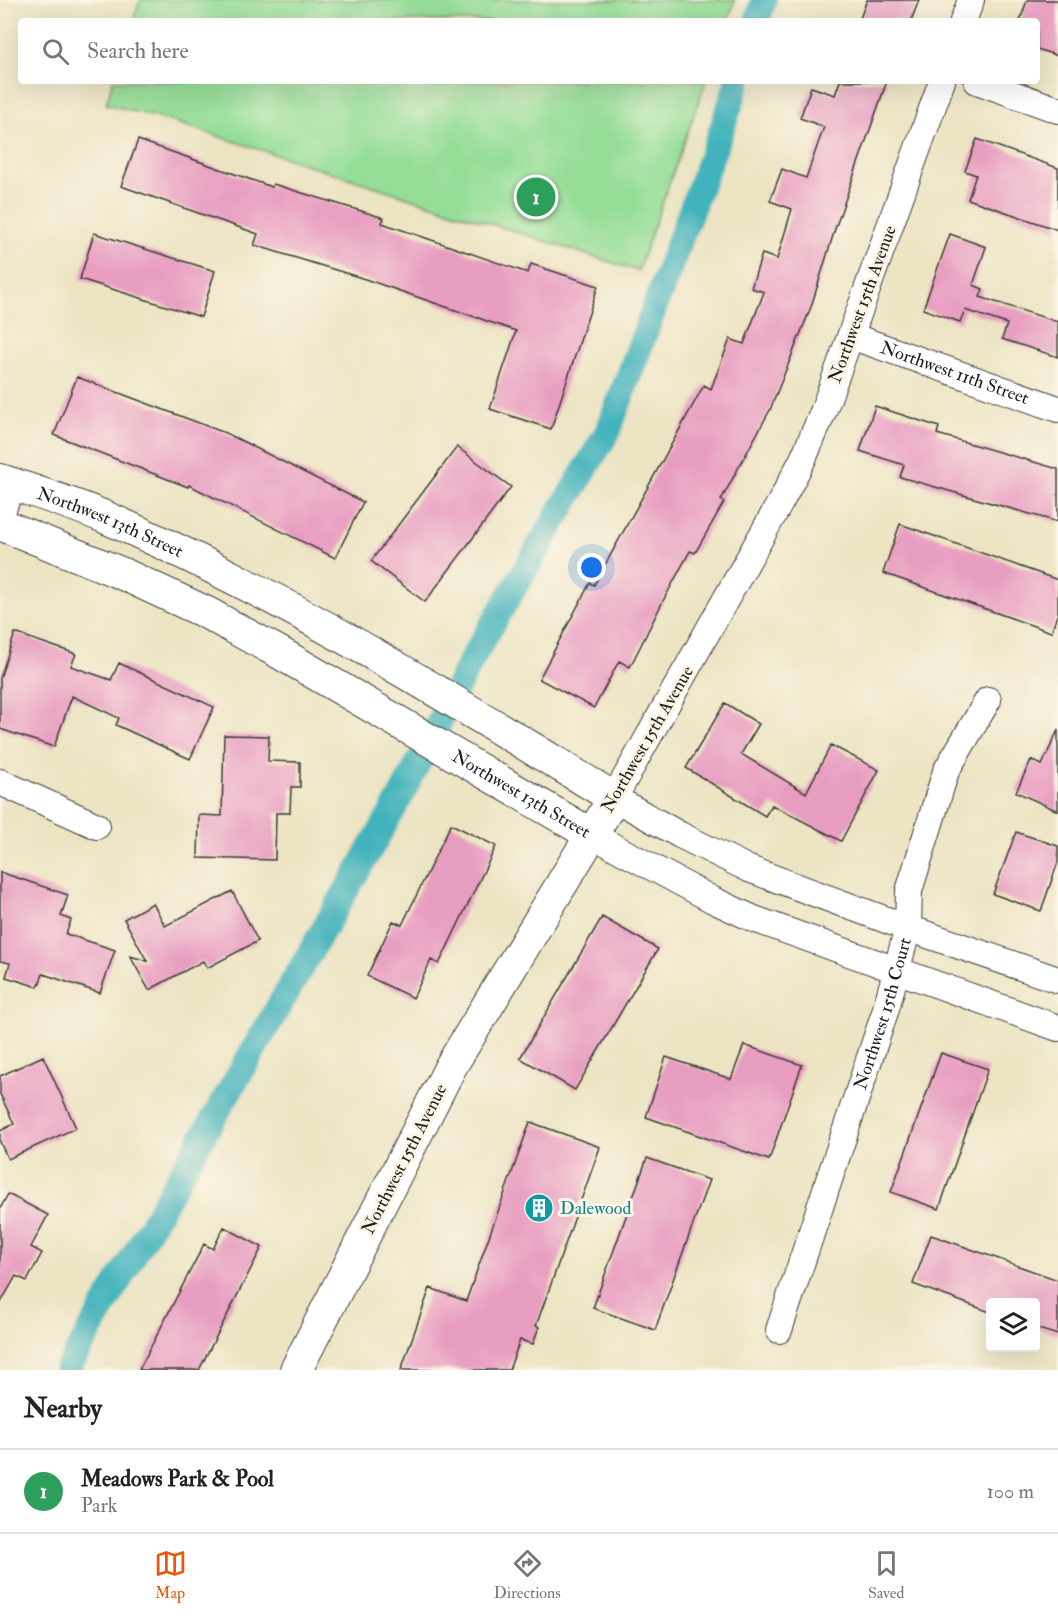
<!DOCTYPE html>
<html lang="en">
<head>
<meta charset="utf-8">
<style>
	:root { --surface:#fff; --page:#f6f6f6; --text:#222; --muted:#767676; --line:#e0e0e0; --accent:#ea580c }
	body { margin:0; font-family:"IM FELL Double Pica",serif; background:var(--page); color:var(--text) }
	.controls { position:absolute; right:18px; bottom:18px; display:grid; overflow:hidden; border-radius:6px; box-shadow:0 6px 24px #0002 }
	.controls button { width:54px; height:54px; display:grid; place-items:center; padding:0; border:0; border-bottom:2px solid var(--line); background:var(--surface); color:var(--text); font:30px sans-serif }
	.you { position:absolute; left:592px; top:568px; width:21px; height:21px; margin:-15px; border:4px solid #fff; border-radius:50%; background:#1a73e8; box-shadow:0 0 0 9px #1a73e833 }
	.badge { display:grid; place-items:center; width:39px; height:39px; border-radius:50%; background:var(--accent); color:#fff; font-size:20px; font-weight:700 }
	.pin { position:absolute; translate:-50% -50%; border:3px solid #fff; box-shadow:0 2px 6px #0006 }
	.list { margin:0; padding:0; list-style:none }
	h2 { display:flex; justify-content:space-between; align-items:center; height:78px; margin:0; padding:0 24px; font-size:26px }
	h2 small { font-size:20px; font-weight:400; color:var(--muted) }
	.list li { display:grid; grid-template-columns:39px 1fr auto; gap:18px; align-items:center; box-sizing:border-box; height:84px; padding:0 24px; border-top:2px solid var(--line) }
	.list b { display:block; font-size:22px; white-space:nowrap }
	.list p { margin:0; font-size:20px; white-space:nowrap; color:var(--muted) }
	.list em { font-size:20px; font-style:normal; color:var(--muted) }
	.icon { flex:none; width:33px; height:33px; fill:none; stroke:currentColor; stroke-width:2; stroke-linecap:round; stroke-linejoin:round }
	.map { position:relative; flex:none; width:1058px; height:1370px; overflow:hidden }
	.search { position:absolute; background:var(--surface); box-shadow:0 6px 24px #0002; left:18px; right:18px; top:18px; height:66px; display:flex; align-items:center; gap:15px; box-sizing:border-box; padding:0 21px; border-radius:6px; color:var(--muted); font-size:22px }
	.sheet { height:162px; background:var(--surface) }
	nav { display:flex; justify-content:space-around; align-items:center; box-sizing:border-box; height:84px; border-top:2px solid var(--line); background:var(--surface); font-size:16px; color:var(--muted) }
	nav a { display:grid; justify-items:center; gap:3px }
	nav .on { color:var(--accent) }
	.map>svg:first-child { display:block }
</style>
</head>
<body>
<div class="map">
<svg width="1058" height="1370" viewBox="0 0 1058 1370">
	<rect width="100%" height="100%" fill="#fcf5e5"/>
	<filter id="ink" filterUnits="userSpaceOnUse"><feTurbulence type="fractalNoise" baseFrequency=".0167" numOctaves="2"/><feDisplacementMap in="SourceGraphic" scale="12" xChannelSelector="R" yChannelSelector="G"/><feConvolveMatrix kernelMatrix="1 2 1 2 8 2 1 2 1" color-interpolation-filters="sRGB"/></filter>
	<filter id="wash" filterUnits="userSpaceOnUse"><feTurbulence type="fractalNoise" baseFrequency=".008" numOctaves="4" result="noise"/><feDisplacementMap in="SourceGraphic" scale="24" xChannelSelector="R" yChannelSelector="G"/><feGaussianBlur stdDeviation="1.35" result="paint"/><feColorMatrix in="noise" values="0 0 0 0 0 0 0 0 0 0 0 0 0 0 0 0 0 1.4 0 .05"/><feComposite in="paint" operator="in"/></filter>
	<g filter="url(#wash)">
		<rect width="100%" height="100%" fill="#ece4c3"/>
		<path fill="#96de98" stroke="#597d5a" stroke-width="1.5" d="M140,0h595l-7,21h-595z
			M113,81h593l-68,190 -464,-149 -68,-18z"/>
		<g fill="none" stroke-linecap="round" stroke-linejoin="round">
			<path stroke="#43b3bc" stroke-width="26" d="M757,21l7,-21
				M67,1370l333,-572 73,-141 135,-226 116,-308 14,-42"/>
		</g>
		<g id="blocks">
			<path fill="#e89ec1" d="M867,0h52l-8,21h-52z
				M1027,0h31v56l-21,-7v-28h-17z
				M840,81h47l-52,148 -24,78 -41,103 -49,90 3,2 -29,51 -5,-2 -27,50 -33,66 -11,-6 -25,47 -55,-29 51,-96 4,2 110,-200 7,4 19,-50 14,5 20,-52 -13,-4 11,-34 15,5 15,-50 -22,-8 12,-32 24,9 18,-51 -24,-9 11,-31 24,8z
				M977,139l81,29v62l-90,-31 8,-24 -11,-4z
				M138,140l134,47 1,-3 111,34 -2,5 146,50 3,-9 67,22 -47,143 -61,-20 26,-78 -151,-52 -111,-34 4,-11 -137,-48z
				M94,233l121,38 -14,46 -121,-38z
				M950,234l36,13 -13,38 10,4 -3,8 78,25v35l-56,-18 5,-15 -42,-14 -5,12 -37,-13z
				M77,377l151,57 135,68 -28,56 -146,-73 -1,2 -134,-52z
				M875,406l64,21 -2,7 121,35v53l-158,-45 4,-12 -44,-14z
				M457,447l54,40 -86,115 -54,-41z
				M900,524l158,56v33l-7,19 -168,-59z
				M15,633l61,21 -5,12 40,14 8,-17 95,44 -24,52 -74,-34 3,-7 -47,-22 -18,51 -54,-18v-51z
				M725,703l34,21 -18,30 65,39 25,-48 48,25 -38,71 -69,-36 -7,11 -79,-48z
				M1058,730v81l-42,-19 15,-32 11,5z
				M224,735l45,1 -1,25 32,1v25h-9l-1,26h-14l-1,47 -77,-2 1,-43 23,1z
				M451,824l45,22 -57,118 -8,-4 -18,38 -46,-22 26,-55 9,4z
				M1016,832l42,14v16l-17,49 -48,-17z
				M0,872l68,23 -7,21 10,4 -5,14 49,16 -15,43 -57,-19 -5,13 -32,-10 4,-14 -10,-2z
				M232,891l26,50 -51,27 -4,-7 -54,29 -19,-34 17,5 -23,-42 29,-16 12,23z
				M602,917l56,32 -83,141 -55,-32z
				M744,1045l58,20 -33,95 -123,-43 20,-60 65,22z
				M941,1053l47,16 -49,140 -48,-17z
				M43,1056l33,72 -68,31 -8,-17v-11l14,-7 -14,-30v-18z
				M530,1122l70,25 -64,179 3,1 -6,17 -13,-4 -11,30h-108l29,-82 36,13z
				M647,1158l62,22 -54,150 -62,-22z
				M8,1194l40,21 -17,32 11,6 -15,28 -11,-5 -16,28v-95z
				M224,1227l38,20 -63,123h-60l65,-126 9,5z
				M931,1235l127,45v55l-23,-7v-26h-45v10l-77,-28z"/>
		</g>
	</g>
	<g filter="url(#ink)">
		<use href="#blocks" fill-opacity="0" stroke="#3b3a35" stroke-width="1.5"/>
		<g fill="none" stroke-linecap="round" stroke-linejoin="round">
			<g stroke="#3b3a35" stroke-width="28">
				<g id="minor">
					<path d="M963,21l8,-21"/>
					<path d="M942,81l-119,331 -20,47 -23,44 -166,295 66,37 69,34 159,59 150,52"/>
					<path d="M977,81l81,29"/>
					<path id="s1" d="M851,336l207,73"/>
					<path d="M0,518l12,-34"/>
					<path d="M0,782l97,44"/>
					<path d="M592,835l121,65 41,19 304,109"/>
					<path id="s2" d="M779,1330l106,-318 23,-84 1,-37 37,-120 42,-71"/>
				</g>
			</g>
			<g stroke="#3b3a35" stroke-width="34">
				<g id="tertiary">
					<path id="s3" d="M0,480c36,12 72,23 107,38 177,77 342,180 507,280l-163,268 -155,304"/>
					<path id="s4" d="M0,524l123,50 84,39 73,40 312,182"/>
				</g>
			</g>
			<use href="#minor" stroke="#fff" stroke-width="26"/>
			<use href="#tertiary" stroke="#fff" stroke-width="32"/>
		</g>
	</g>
	<defs>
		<g id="building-disc" transform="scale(1.5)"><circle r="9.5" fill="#0f9aa8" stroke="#fcf5e5"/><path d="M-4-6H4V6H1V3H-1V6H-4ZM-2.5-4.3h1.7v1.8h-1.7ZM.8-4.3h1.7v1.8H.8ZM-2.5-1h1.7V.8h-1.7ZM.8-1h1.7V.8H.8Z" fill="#fff"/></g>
	</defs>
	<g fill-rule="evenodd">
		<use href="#building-disc" x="539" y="1208"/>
	</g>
	<g text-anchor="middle" stroke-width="6" stroke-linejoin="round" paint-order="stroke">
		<g font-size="18" fill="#1c1c1c" stroke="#fcf5e5">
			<text transform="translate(862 304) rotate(-70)" y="6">Northwest 15th Avenue</text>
			<text dy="6" stroke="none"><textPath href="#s1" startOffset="110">Northwest 11th Street</textPath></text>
			<text dy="6" stroke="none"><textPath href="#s3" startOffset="118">Northwest 13th Street</textPath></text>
			<text transform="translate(647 739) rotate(-60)" y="6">Northwest 15th Avenue</text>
			<text dy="6" stroke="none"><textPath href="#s4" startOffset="588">Northwest 13th Street</textPath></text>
			<text dy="6" stroke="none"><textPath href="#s2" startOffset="333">Northwest 15th Court</textPath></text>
			<text transform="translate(404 1159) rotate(-63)" y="6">Northwest 15th Avenue</text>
		</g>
		<g font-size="18" fill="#0d838f" stroke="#fcf5e5" text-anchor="start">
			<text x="560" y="1214">Dalewood</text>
		</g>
	</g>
</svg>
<div class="controls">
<button><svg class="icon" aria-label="layers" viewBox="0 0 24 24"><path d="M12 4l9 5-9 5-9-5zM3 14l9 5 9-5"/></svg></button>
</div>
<div class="you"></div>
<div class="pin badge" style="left:536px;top:197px;background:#2e9e5b">1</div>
<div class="search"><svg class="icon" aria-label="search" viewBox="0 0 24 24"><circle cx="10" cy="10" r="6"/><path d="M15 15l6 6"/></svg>Search here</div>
</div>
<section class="sheet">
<h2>Nearby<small></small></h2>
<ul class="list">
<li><span class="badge" style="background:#2e9e5b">1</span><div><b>Meadows Park &amp; Pool</b><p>Park</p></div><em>100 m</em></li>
</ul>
</section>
<nav>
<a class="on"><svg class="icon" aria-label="map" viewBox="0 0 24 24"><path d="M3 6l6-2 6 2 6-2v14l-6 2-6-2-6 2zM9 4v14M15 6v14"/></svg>Map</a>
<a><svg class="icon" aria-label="directions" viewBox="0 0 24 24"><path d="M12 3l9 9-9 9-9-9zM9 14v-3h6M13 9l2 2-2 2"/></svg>Directions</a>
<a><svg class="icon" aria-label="saved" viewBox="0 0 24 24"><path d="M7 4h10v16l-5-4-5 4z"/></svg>Saved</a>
</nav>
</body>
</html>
